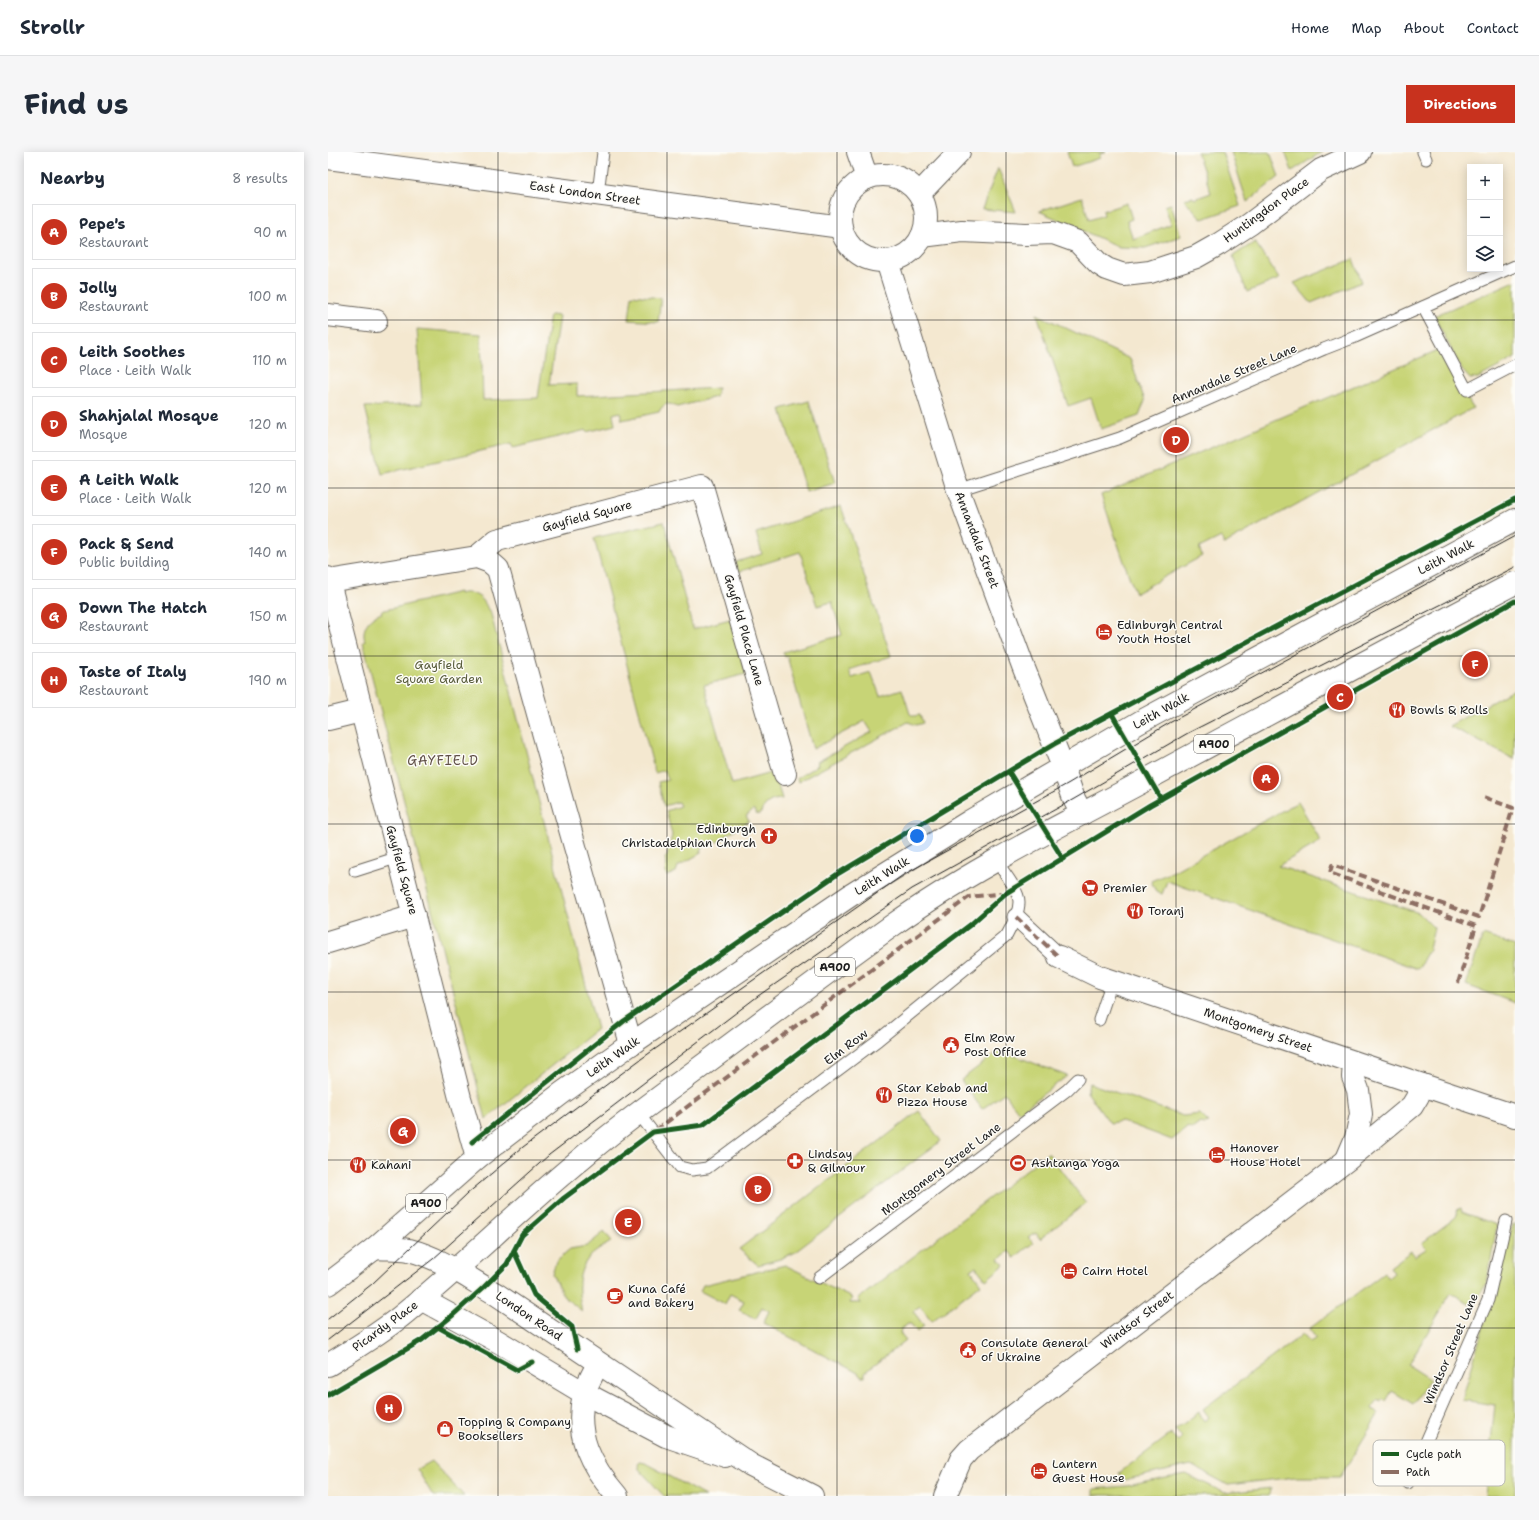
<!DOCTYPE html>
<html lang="en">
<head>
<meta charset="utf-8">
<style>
  :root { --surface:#fff; --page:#f6f6f7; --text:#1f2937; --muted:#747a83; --line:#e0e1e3; --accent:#c8321e }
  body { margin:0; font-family:"Shantell Sans",sans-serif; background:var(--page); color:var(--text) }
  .controls { position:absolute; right:12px; top:12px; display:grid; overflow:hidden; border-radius:0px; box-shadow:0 2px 10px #0003 }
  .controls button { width:36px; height:36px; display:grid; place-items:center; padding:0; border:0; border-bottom:1px solid var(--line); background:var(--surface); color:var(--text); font:20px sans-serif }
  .you { position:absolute; left:589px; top:684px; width:14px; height:14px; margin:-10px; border:3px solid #fff; border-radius:50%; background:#1a73e8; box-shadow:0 0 0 6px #1a73e833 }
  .badge { display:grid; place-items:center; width:26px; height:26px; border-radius:50%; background:var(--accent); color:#fff; font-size:13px; font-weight:700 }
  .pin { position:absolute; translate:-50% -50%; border:2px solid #fff; box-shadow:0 1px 4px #0006 }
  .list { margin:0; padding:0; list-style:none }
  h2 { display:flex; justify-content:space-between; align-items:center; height:52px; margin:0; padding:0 16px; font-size:17px }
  h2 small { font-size:13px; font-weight:400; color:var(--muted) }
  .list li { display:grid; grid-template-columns:26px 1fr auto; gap:12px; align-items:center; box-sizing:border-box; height:56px; margin:0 8px 8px; padding:0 8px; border:1px solid var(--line); border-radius:0px }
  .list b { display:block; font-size:15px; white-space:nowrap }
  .list p { margin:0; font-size:13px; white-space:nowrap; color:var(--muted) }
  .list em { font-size:13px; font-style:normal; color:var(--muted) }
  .icon { flex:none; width:22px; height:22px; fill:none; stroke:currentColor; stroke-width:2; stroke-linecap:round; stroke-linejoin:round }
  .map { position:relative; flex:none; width:1187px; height:1344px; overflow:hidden; border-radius:0px }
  header { display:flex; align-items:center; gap:24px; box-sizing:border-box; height:56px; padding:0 20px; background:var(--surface); border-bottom:1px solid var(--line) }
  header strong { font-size:19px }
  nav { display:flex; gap:22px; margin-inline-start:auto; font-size:14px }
  .intro { display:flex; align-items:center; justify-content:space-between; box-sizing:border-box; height:96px; padding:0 24px }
  h1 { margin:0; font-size:28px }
  .button { padding:10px 18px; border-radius:0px; background:var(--accent); color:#fff; font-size:14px; font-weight:700 }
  main { display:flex; gap:24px; padding:0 24px }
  aside { flex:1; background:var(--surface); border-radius:0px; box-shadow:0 2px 10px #0003 }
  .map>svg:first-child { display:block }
  .green { fill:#c7d476; stroke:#727849 }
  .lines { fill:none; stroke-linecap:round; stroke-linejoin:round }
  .service-casing { stroke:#68635b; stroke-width:13 }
  .pedestrian-casing { stroke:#68635b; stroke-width:19 }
  .minor-casing { stroke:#68635b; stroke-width:24 }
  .secondary-casing { stroke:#68635b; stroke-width:24 }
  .primary-casing { stroke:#68635b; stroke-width:24 }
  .service { stroke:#fff; stroke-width:11 }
  .pedestrian { stroke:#fff; stroke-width:17 }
  .minor { stroke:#fff; stroke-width:22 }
  .secondary { stroke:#fff; stroke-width:22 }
  .primary { stroke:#fff; stroke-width:22 }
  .tram { stroke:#1c1c1c; stroke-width:1 }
  .quiet { stroke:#8d6e63; stroke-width:4; stroke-dasharray:8 4; stroke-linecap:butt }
  .cycleway-casing { stroke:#fdfcf7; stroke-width:8 }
  .cycleway { stroke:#1b5e20; stroke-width:5 }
  .grid { fill:none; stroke:#1c1c1c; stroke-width:1; stroke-opacity:0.55 }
  .labels { text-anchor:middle; stroke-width:3; stroke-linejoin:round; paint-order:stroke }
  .shield { fill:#fdfcf7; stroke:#605f5e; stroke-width:1 }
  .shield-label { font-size:11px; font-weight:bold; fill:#1c1c1c }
  .street-label { font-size:12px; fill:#1c1c1c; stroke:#fdfcf7 }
  .poi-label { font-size:12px; fill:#1c1c1c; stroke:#fdfcf7; text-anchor:start }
  .park-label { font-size:12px; fill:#585c3c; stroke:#fdfcf7 }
  .neighbourhood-label { font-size:13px; letter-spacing:1px; fill:#615148; stroke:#fdfcf7 }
  .key { fill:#fdfcf7; stroke:#bab9b5; stroke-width:1 }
  .key-label { font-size:11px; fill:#1c1c1c }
</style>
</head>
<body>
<header>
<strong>Strollr</strong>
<nav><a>Home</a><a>Map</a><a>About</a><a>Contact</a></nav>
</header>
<div class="intro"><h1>Find us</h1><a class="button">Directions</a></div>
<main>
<aside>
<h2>Nearby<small>8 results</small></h2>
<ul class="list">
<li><span class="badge">A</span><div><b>Pepe's</b><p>Restaurant</p></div><em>90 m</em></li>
<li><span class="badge">B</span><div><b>Jolly</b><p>Restaurant</p></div><em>100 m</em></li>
<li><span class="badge">C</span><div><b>Leith Soothes</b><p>Place · Leith Walk</p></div><em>110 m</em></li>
<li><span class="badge">D</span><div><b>Shahjalal Mosque</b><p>Mosque</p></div><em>120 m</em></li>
<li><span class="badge">E</span><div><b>A Leith Walk</b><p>Place · Leith Walk</p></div><em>120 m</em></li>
<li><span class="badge">F</span><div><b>Pack &amp; Send</b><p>Public building</p></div><em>140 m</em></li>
<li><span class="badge">G</span><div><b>Down The Hatch</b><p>Restaurant</p></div><em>150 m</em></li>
<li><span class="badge">H</span><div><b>Taste of Italy</b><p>Restaurant</p></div><em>190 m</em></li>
</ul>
</aside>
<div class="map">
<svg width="1187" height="1344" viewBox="0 0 1187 1344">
  <rect width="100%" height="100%" fill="#fdfcf7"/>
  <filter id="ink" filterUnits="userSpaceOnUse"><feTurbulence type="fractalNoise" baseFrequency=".025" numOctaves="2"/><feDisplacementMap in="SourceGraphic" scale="8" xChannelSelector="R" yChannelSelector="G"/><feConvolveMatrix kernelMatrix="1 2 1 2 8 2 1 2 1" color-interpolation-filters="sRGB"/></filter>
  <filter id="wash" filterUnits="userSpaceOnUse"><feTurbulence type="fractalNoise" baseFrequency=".012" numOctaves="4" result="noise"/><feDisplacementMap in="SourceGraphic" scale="16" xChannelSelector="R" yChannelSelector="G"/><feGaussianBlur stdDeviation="0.9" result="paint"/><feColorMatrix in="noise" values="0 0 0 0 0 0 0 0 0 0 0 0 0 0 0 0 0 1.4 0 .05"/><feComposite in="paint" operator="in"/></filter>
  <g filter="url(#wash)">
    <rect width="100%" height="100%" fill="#f4e8d0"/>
    <g class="green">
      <polygon points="739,0 778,0 772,2 772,6 744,15"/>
      <polygon points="869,0 894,0 912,54 874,67 856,47 865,45 866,47 883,41"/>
      <polygon points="903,0 942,0 951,25 919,50"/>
      <polygon points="957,0 994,0 964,19"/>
      <polygon points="670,16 688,60 654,57"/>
      <polygon points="754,45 761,68 776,63 775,59 799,51 804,67 799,69 805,87 843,72 837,54 843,52 853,84 817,96 791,95 711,59"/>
      <polygon points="927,90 951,127 919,140 905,104"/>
      <polygon points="1025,107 1034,130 983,151 966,131"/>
      <polygon points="1187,129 1187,206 1150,226 1142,227 1134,218 1106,164"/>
      <polygon points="304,143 333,146 330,170 301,168"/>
      <polygon points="709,162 802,207 817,249 811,264 773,277 763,246 740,254"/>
      <path d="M222,163L231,164L221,233L249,232V244L390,236L388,245L349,255C341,250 335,251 331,260L294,268L292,260L285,262L287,273L258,280V278L185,296L183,292L54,322L37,255L94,252L89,177L153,182L155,248L210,246Z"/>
      <polygon points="1110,198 1145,256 896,392 893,385 871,396 874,404 808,441 802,427 773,343"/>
      <polygon points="481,249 507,331 478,340 453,257"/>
      <polygon points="513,354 563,504 521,518 524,526 543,520 552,544 574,537 582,562 586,564 592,563 595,571 588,573 580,570 470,630 469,626 490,613 489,610 544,580 537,569 485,597 459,504 457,505 455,500 514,483 504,450 489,454 472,400 410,420 408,410 434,402 428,381"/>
      <path d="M336,370L365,477L402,467L418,522L376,533L404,632L446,620L454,647C444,647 436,651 433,661L429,663L426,658L418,664L421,669L394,686L395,688L391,690C382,687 375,691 373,701L350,714L348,720L339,724C336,717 339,713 337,706L339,704L344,683L338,659L352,654L350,650L336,654L330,630L340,628L337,618L327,621L266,386Z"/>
      <path d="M131,440V442C145,438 156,445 160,458H162L269,877L158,967L35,490L37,489C33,476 41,465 54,461L53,459Z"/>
      <polygon points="1187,537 1186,607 1121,574 1178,542"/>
      <polygon points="970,650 993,689 950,714 1091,761 1106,776 1101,797 1090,817 839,729 834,742 828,740 823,729 846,719"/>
      <polygon points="1155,783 1187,794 1187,851 1138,833"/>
      <polygon points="672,898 739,924 693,959 691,960 676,941 654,957 633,928"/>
      <polygon points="761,931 855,964 872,962 881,971 877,972 872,971 864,977 860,975 844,988 794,969 782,971 759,940"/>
      <polygon points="591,959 613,989 597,1001 467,1100 452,1107 430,1113 411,1097"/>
      <polygon points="720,1001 758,1051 712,1087 708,1081 701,1086 705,1091 686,1106 681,1099 671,1107 676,1113 658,1128 648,1115 643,1118 653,1132 604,1169 592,1154 585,1159 596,1174 589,1180 583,1172 580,1172 573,1177 572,1181 578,1188 537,1220 537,1225 533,1225 530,1221 435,1171 441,1159 434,1155 428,1167 411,1158 416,1149 402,1142 397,1152 372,1139 375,1133 457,1113 524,1146 522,1151 533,1151 530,1147"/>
      <polygon points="1133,1056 1134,1060 1169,1073 1159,1131 1145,1153 1123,1141 1080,1213 1102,1227 1085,1252 1064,1239 1058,1249 1054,1247 1053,1250 1050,1248 1044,1256 1050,1263 1012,1325 967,1325 900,1333 863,1313 796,1328 791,1321 843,1282 850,1289 854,1285 847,1278 871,1260 876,1269 881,1265 875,1257 975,1182 982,1190 988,1186 981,1177 1056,1121 1060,1126 1066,1121 1062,1115 1083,1099 1087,1104 1098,1097 1094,1091 1128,1065 1129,1062 1128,1058"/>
      <polygon points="1185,1072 1187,1072 1187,1344 1157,1344 1167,1253 1134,1248"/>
      <path d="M276,1080L284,1089C277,1094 265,1100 259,1108C248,1124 250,1141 254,1159L236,1145L224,1122L228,1109L242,1097L259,1094Z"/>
      <polygon points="103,1309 136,1344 105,1344 89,1317"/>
      <polygon points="312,1310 317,1311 377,1344 336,1344 311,1317 310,1312"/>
      <polygon points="858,1322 897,1341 944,1336 940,1344 765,1343 765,1337 799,1334"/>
    </g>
  </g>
  <g filter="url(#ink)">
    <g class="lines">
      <g class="service-casing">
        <g id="service">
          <polyline points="1095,0 1098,7"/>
          <polyline points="270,42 275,0"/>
          <polyline points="1095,155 1139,238 1187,213"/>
          <polyline points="630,338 792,286 996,197 1027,185 1187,114"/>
          <polyline points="27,719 71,705"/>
          <polyline points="771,868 784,829"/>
          <path d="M310,961L352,1015L364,1018L379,1016L550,888L679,783C684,773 691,762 691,750C691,738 675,719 668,709"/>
          <polyline points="491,1126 739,938 750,927"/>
          <polyline points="1080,1331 1160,1148 1178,1069"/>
        </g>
      </g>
      <g class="pedestrian-casing">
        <polyline id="pedestrian" points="688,765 731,805"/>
      </g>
      <g class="minor-casing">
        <g id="minor">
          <polyline points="530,0 539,26"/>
          <polyline points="0,6 513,75"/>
          <circle cx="555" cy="66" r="43"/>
          <polyline points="591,42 631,0"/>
          <polyline points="594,84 634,79 698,82 725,81 750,90 771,112 779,117 796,123 822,120 868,105 891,92 922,72 993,18 1032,0"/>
          <polyline points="559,109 630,338 695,514 735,615 746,647 754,662"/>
          <polyline points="0,163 48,169"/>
          <polyline points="149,405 169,388 374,334 457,622"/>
          <polyline points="0,426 132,946 149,1006"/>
          <polyline points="0,429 149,405 162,410 170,417 236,656 303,892"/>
          <polyline points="0,567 33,559"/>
          <polyline points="0,790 86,764"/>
          <polyline points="731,805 772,825 1187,964"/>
          <polyline points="1019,1007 1028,986 1033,962 1030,938 1025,925 1026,911"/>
          <path d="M270,1211C266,1221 259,1231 256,1242C246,1283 263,1314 289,1344"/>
          <polyline points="617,1344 633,1307 641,1298 1019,1008 1084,954 1090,944 1094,933"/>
        </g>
      </g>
      <g class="secondary-casing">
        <g id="secondary">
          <path d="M47,1096C58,1097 70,1096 81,1098C113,1106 140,1126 168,1142L423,1313L484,1344"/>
          <polyline points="93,1147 171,1190 256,1241 338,1284 397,1304"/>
        </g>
      </g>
      <g class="primary-casing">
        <g id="primary">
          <polyline points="0,1132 47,1096 149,1006 234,941 303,892 523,743 642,669 812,570 1187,368"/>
          <path d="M0,1213C26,1197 53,1181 77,1161C138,1111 194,1055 255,1005C297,969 342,938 386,905C445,861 505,816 565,773C642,718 730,675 814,630C938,563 1062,496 1187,431"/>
        </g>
      </g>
      <use href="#service" class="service"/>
      <use href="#pedestrian" class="pedestrian"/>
      <use href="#minor" class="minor"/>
      <use href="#secondary" class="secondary"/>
      <use href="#primary" class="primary"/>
      <g class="tram">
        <polyline points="0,1167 44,1132 139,1042 195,995 313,907 575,723 741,631 843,570 1187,384"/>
        <polyline points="0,1188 105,1107 221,1003 430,844 584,737 746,647 860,581 1187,415"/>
      </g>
      <g class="quiet">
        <polyline points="688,765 731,805"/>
        <polyline points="1130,831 1148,774 1002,721 1004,713 1151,765 1185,656 1155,645"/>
        <polyline points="328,978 641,745 677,741"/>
      </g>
      <g class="cycleway-casing">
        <g id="cycleway">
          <polyline points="784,562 833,647"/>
          <polyline points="681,620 735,707"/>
          <polyline points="144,990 296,869 511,721 726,592 1187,348"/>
          <polyline points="186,1099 206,1143 244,1175 249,1197"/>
          <polyline points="110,1175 189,1218 204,1210"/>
          <polyline points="0,1243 94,1188 125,1163 156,1135 179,1112 194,1083 236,1046 325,980 375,973 642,773 678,741 822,653 1187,449"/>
        </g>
      </g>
      <use href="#cycleway" class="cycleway"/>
    </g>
  </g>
  <path class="grid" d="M170,0V1344M339,0V1344M509,0V1344M678,0V1344M848,0V1344M1017,0V1344M0,168H1187M0,336H1187M0,504H1187M0,672H1187M0,840H1187M0,1008H1187M0,1176H1187"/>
  <defs>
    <g id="hotel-disc" transform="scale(0.9)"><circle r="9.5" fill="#c8321e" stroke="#fdfcf7"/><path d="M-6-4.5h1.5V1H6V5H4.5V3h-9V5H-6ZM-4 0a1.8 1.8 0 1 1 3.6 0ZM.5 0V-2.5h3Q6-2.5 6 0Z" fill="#fff"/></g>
    <g id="restaurant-disc" transform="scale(0.9)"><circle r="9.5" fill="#c8321e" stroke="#fdfcf7"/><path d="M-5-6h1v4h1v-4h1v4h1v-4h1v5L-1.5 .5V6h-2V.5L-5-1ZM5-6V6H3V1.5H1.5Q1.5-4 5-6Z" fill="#fff"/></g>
    <g id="church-disc" transform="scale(0.9)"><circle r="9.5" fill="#c8321e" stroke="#fdfcf7"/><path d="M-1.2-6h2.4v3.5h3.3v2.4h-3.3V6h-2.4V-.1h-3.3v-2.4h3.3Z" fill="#fff"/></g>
    <g id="supermarket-disc" transform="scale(0.9)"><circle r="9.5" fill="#c8321e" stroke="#fdfcf7"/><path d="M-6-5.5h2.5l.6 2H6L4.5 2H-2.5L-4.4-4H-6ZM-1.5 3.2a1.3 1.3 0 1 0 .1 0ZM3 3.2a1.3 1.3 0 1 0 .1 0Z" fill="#fff"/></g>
    <g id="civic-disc" transform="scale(0.9)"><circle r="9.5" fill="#c8321e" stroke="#fdfcf7"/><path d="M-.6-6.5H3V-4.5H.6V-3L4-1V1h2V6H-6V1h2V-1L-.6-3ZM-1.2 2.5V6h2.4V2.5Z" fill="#fff"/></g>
    <g id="pharmacy-disc" transform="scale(0.9)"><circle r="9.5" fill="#c8321e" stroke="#fdfcf7"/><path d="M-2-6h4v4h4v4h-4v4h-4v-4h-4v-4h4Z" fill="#fff"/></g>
    <g id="stadium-disc" transform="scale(0.9)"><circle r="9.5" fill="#c8321e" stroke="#fdfcf7"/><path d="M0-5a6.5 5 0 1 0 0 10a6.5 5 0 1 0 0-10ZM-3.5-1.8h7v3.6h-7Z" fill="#fff"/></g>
    <g id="cafe-disc" transform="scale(0.9)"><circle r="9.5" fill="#c8321e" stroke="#fdfcf7"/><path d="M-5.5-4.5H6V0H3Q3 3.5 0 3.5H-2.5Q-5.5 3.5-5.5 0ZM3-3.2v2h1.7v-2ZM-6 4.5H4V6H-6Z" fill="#fff"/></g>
    <g id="shop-disc" transform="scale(0.9)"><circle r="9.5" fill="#c8321e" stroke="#fdfcf7"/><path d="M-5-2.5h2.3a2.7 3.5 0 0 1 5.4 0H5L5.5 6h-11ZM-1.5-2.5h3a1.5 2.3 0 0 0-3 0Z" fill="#fff"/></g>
  </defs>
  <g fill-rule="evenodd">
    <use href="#hotel-disc" x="776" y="480"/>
    <use href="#restaurant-disc" x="1069" y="558"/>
    <use href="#church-disc" x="441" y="684"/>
    <use href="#supermarket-disc" x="762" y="736"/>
    <use href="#restaurant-disc" x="807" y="759"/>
    <use href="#civic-disc" x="623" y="893"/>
    <use href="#restaurant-disc" x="556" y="943"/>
    <use href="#hotel-disc" x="889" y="1003"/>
    <use href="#pharmacy-disc" x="467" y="1009"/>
    <use href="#stadium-disc" x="690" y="1011"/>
    <use href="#restaurant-disc" x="30" y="1013"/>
    <use href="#hotel-disc" x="741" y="1119"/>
    <use href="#cafe-disc" x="287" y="1144"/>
    <use href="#civic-disc" x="640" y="1198"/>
    <use href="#shop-disc" x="117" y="1277"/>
    <use href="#hotel-disc" x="711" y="1319"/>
  </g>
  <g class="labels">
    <g class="shield">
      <rect x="866" y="583" width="40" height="18" rx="3"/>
      <rect x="487" y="806" width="40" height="18" rx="3"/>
      <rect x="78" y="1042" width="40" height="18" rx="3"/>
    </g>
    <g class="shield-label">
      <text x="886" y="596">A900</text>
      <text x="507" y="819">A900</text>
      <text x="98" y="1055">A900</text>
    </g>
    <g class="street-label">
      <text transform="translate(257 41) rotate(8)" y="4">East London Street</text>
      <text transform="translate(938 58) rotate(-36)" y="4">Huntingdon Place</text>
      <text transform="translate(906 222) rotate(-23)" y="4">Annandale Street Lane</text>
      <text transform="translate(259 364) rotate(-15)" y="4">Gayfield Square</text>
      <text transform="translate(649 388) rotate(69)" y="4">Annandale Street</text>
      <text transform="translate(1118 405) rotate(-28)" y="4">Leith Walk</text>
      <text transform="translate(416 478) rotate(74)" y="4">Gayfield Place Lane</text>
      <text transform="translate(833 559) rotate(-29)" y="4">Leith Walk</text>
      <text transform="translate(74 718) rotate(75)" y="4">Gayfield Square</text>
      <text transform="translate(554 724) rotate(-32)" y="4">Leith Walk</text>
      <text transform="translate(930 878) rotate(19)" y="4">Montgomery Street</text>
      <text transform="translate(518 895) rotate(-37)" y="4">Elm Row</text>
      <text transform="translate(285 905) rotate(-35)" y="4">Leith Walk</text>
      <text transform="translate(613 1017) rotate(-37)" y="4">Montgomery Street Lane</text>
      <text transform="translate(201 1164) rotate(34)" y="4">London Road</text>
      <text transform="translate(809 1168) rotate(-37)" y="4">Windsor Street</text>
      <text transform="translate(57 1174) rotate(-36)" y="4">Picardy Place</text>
      <text transform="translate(1123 1197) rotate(-67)" y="4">Windsor Street Lane</text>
    </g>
    <g class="poi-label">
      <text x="789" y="477">Edinburgh Central<tspan x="789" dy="14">Youth Hostel</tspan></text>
      <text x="1082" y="562">Bowls &amp; Rolls</text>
      <text x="428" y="681" text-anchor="end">Edinburgh<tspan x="428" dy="14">Christadelphian Church</tspan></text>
      <text x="775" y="740">Premier</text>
      <text x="820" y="763">Toranj</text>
      <text x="636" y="890">Elm Row<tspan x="636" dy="14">Post Office</tspan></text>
      <text x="569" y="940">Star Kebab and<tspan x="569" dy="14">Pizza House</tspan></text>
      <text x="902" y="1000">Hanover<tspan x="902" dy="14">House Hotel</tspan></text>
      <text x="480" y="1006">Lindsay<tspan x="480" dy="14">&amp; Gilmour</tspan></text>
      <text x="703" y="1015">Ashtanga Yoga</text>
      <text x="43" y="1017">Kahani</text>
      <text x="754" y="1123">Cairn Hotel</text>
      <text x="300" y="1141">Kuna Café<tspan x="300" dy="14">and Bakery</tspan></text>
      <text x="653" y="1195">Consulate General<tspan x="653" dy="14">of Ukraine</tspan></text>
      <text x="130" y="1274">Topping &amp; Company<tspan x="130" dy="14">Booksellers</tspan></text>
      <text x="724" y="1316">Lantern<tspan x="724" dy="14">Guest House</tspan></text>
    </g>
    <g class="park-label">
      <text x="111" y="517">Gayfield<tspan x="111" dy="14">Square Garden</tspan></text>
    </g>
    <g class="neighbourhood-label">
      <text x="115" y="613">GAYFIELD</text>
    </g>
  </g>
  <rect x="1045" y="1288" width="132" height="46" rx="6" class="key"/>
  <rect x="1053" y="1300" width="18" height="4" fill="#1b5e20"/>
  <rect x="1053" y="1318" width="18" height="4" fill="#8d6e63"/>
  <g class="key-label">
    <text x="1078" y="1306">Cycle path</text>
    <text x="1078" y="1324">Path</text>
  </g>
</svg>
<div class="controls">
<button>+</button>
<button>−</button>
<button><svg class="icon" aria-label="layers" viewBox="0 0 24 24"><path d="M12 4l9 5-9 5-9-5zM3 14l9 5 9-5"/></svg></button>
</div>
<div class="you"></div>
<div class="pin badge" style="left:938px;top:626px">A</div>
<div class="pin badge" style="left:430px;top:1037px">B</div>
<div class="pin badge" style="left:1012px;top:545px">C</div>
<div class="pin badge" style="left:848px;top:288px">D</div>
<div class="pin badge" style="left:300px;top:1070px">E</div>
<div class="pin badge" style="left:1147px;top:512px">F</div>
<div class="pin badge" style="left:75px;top:979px">G</div>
<div class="pin badge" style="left:61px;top:1256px">H</div>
</div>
</main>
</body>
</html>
